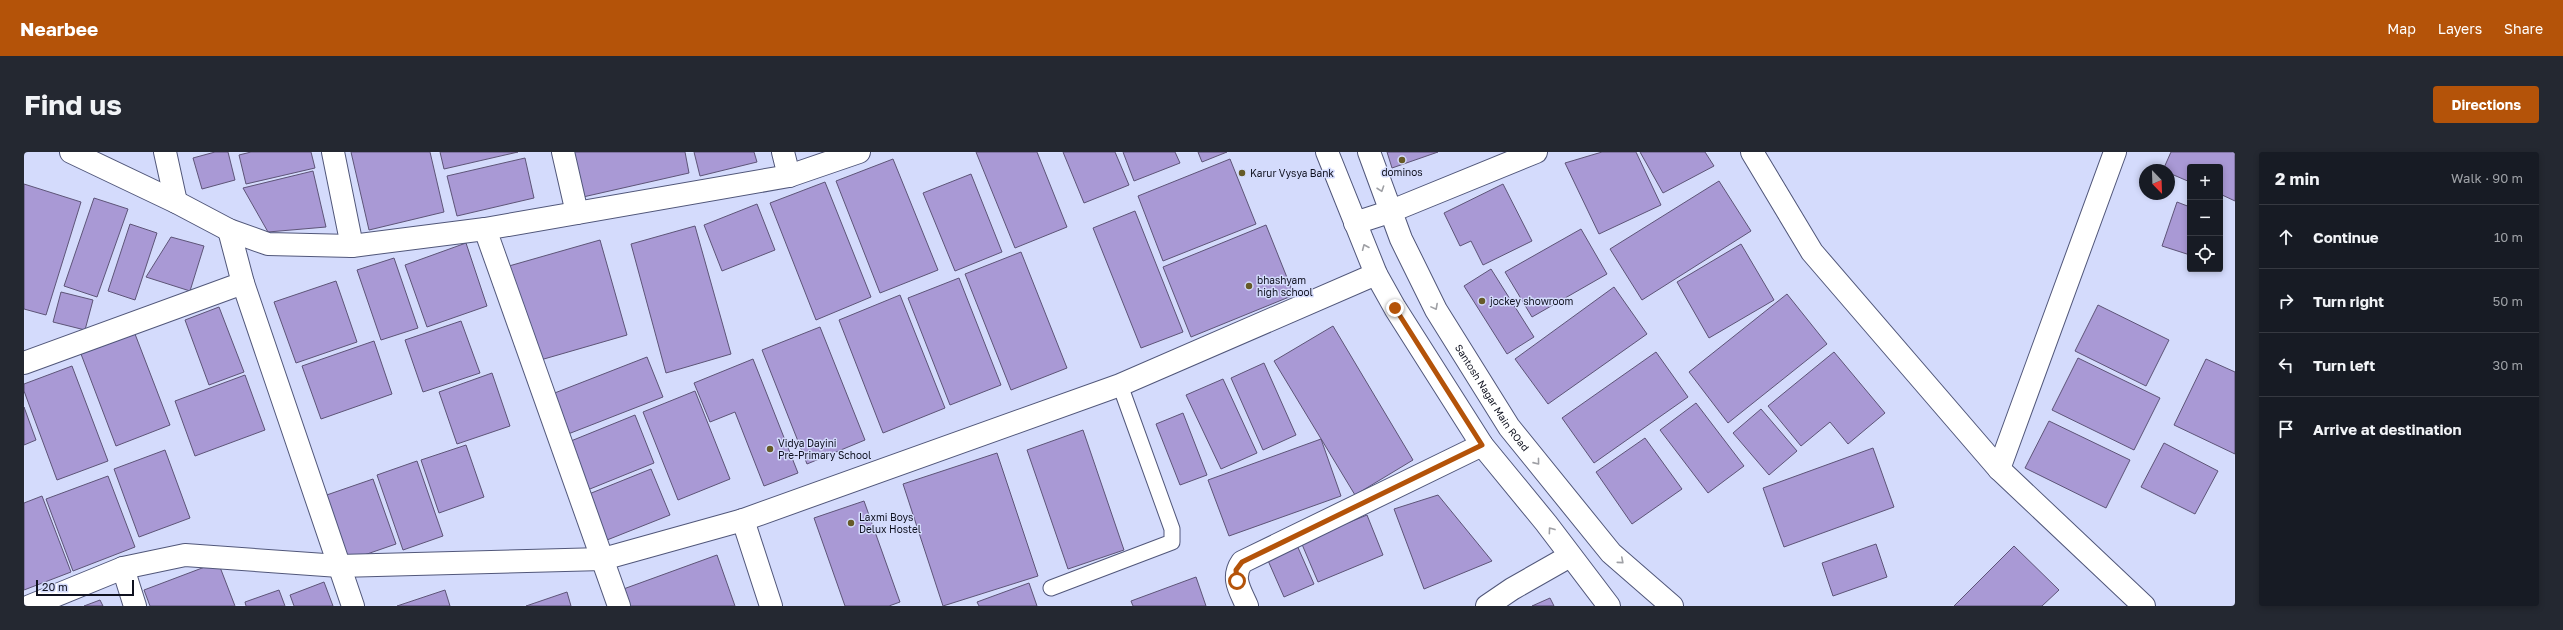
<!DOCTYPE html>
<html lang="en">
<head>
<meta charset="utf-8">
<style>
  :root { --surface:#171b24; --page:#242831; --text:#f1f3f6; --muted:#9ea1a6; --line:#363941; --accent:#b45309 }
  body { margin:0; font-family:"Golos Text",sans-serif; background:var(--page); color:var(--text) }
  .controls { position:absolute; right:12px; top:12px; display:grid; overflow:hidden; border-radius:4px; box-shadow:0 2px 6px #0003 }
  .controls button { width:36px; height:36px; display:grid; place-items:center; padding:0; border:0; border-bottom:1px solid var(--line); background:var(--surface); color:var(--text); font:20px sans-serif }
  .compass { position:absolute; left:2115px; top:12px; width:36px; height:36px; border-radius:50%; background:var(--surface); box-shadow:0 2px 6px #0003; rotate:157deg }
  .scale { position:absolute; left:12px; bottom:10px; width:98px; box-sizing:border-box; padding-left:4px; border:2px solid #0f111f; border-top:0; font-size:11px; line-height:14px; white-space:nowrap; color:#0f111f; -webkit-text-stroke:3px #d4dbfc; paint-order:stroke }
  .stop { position:absolute; width:12px; height:12px; margin:-9px; border:3px solid #b45309; border-radius:50%; background:#fff }
  .stop.end { background:#b45309; border-color:#fff; box-shadow:0 1px 4px #0008 }
  .list { margin:0; padding:0; list-style:none }
  h2 { display:flex; justify-content:space-between; align-items:center; height:52px; margin:0; padding:0 16px; font-size:17px }
  h2 small { font-size:13px; font-weight:400; color:var(--muted) }
  .list li { display:grid; grid-template-columns:26px 1fr auto; gap:12px; align-items:center; box-sizing:border-box; height:64px; padding:0 16px; border-top:1px solid var(--line) }
  .list b { display:block; font-size:15px; white-space:nowrap }
  .list em { font-size:13px; font-style:normal; color:var(--muted) }
  .icon { flex:none; width:22px; height:22px; fill:none; stroke:currentColor; stroke-width:2; stroke-linecap:round; stroke-linejoin:round }
  .map { position:relative; flex:none; width:2211px; height:454px; overflow:hidden; border-radius:4px }
  header { display:flex; align-items:center; gap:24px; box-sizing:border-box; height:56px; padding:0 20px; background:var(--accent); color:#fff }
  header strong { font-size:19px }
  nav { display:flex; gap:22px; margin-inline-start:auto; font-size:14px }
  .intro { display:flex; align-items:center; justify-content:space-between; box-sizing:border-box; height:96px; padding:0 24px }
  h1 { margin:0; font-size:28px }
  .button { padding:10px 18px; border-radius:4px; background:var(--accent); color:#fff; font-size:14px; font-weight:700 }
  main { display:flex; gap:24px; padding:0 24px }
  aside { flex:1; background:var(--surface); border-radius:4px; box-shadow:0 2px 6px #0003 }
  .map>svg:first-child { display:block }
  .building { fill:#a999d5; stroke:#5d5477 }
  .lines { fill:none; stroke-linecap:round; stroke-linejoin:round }
  .service-casing { stroke:#51577a; stroke-width:17 }
  .minor-casing { stroke:#51577a; stroke-width:24 }
  .primary-casing { stroke:#51577a; stroke-width:24 }
  .service { stroke:#fff; stroke-width:15 }
  .minor { stroke:#fff; stroke-width:22 }
  .primary { stroke:#fff; stroke-width:22 }
  .oneway { stroke:#9fa0a5 }
  .route { stroke:#b45309; stroke-width:5 }
  .poi-dot { fill:#665a27; stroke:#d4dbfc; stroke-width:1.5 }
  .labels { text-anchor:middle; stroke-width:3; stroke-linejoin:round; paint-order:stroke }
  .poi-label { font-size:10px; fill:#0f111f; stroke:#d4dbfc; text-anchor:start }
  .street-label { font-size:10px; fill:#0f111f; stroke:#d4dbfc }
</style>
</head>
<body>
<header>
<strong>Nearbee</strong>
<nav><a>Map</a><a>Layers</a><a>Share</a></nav>
</header>
<div class="intro"><h1>Find us</h1><a class="button">Directions</a></div>
<main>
<div class="map">
<svg width="2211" height="454" viewBox="0 0 2211 454">
  <rect width="100%" height="100%" fill="#d4dbfc"/>
  <g class="building">
    <polygon points="191,0 204,0 211,28 178,37 169,6"/>
    <polygon points="227,0 287,0 291,16 222,32 215,3"/>
    <polygon points="327,0 406,0 420,60 345,78"/>
    <polygon points="416,0 494,0 420,17"/>
    <polygon points="549,0 661,0 665,21 559,45"/>
    <polygon points="670,0 730,0 733,10 676,24"/>
    <polygon points="952,0 1013,0 1043,75 991,96"/>
    <polygon points="1039,0 1091,0 1105,33 1060,51"/>
    <polygon points="1099,0 1151,0 1156,11 1110,29"/>
    <polygon points="1174,0 1203,0 1178,10"/>
    <polygon points="1363,0 1414,0 1368,16"/>
    <polygon points="1578,0 1612,0 1637,53 1575,82 1541,11"/>
    <polygon points="1616,0 1681,0 1690,14 1639,41"/>
    <polygon points="2147,0 2211,0 2211,49 2196,42 2196,15 2166,15 2166,30 2145,21 2145,18 2139,18"/>
    <polygon points="501,6 510,46 433,64 423,24"/>
    <polygon points="869,7 914,118 856,141 812,29"/>
    <polygon points="1206,7 1232,72 1139,109 1114,44"/>
    <polygon points="289,19 302,75 244,80 219,36"/>
    <polygon points="947,22 978,100 931,119 899,41"/>
    <polygon points="1695,29 1727,79 1618,148 1586,97"/>
    <polygon points="801,30 847,145 792,168 746,51"/>
    <polygon points="0,32 57,50 22,163 0,157"/>
    <polygon points="1479,32 1508,89 1459,113 1447,89 1436,94 1420,61"/>
    <polygon points="70,46 104,57 73,145 40,134"/>
    <polygon points="2153,50 2166,55 2166,103 2138,94"/>
    <polygon points="733,52 751,98 698,119 680,73"/>
    <polygon points="1111,59 1159,180 1117,196 1069,76"/>
    <polygon points="106,72 133,81 111,148 84,139"/>
    <polygon points="1242,73 1270,143 1167,185 1139,115"/>
    <polygon points="671,74 707,202 642,221 607,92"/>
    <polygon points="1557,77 1583,122 1508,165 1481,120"/>
    <polygon points="147,85 180,94 166,139 122,125"/>
    <polygon points="576,88 603,183 513,209 485,114"/>
    <polygon points="442,91 463,154 403,175 381,113"/>
    <polygon points="1717,92 1750,148 1685,186 1653,130"/>
    <polygon points="997,100 1043,216 987,238 941,122"/>
    <polygon points="370,106 394,176 357,188 333,118"/>
    <polygon points="1467,117 1510,185 1483,202 1440,134"/>
    <polygon points="935,126 977,233 926,253 884,146"/>
    <polygon points="312,129 333,190 272,211 250,150"/>
    <polygon points="1590,135 1623,182 1524,252 1491,207"/>
    <polygon points="37,140 69,148 61,178 29,170"/>
    <polygon points="1763,142 1803,192 1704,271 1665,220"/>
    <polygon points="876,143 921,256 859,281 815,168"/>
    <polygon points="2074,153 2145,188 2122,234 2051,199"/>
    <polygon points="195,155 220,220 185,233 161,168"/>
    <polygon points="437,169 456,221 399,240 381,188"/>
    <polygon points="1309,174 1389,308 1331,343 1250,209"/>
    <polygon points="796,175 841,288 783,312 738,198"/>
    <polygon points="111,182 146,273 92,294 57,202"/>
    <polygon points="350,189 368,242 297,267 278,214"/>
    <polygon points="1632,200 1664,245 1570,311 1538,266"/>
    <polygon points="1810,200 1861,261 1824,292 1806,270 1777,294 1744,254"/>
    <polygon points="623,205 639,245 539,284 523,244"/>
    <polygon points="2054,206 2136,246 2110,298 2028,258"/>
    <polygon points="729,207 774,321 740,334 711,260 686,270 670,231"/>
    <polygon points="2182,207 2211,220 2211,302 2150,273"/>
    <polygon points="1240,211 1272,283 1239,298 1207,226"/>
    <polygon points="48,214 84,309 33,328 0,239 0,232"/>
    <polygon points="468,221 486,274 433,292 415,240"/>
    <polygon points="221,223 241,278 171,304 151,249"/>
    <polygon points="1199,227 1233,301 1197,317 1162,243"/>
    <polygon points="671,239 706,327 654,348 619,260"/>
    <polygon points="1672,251 1720,314 1684,341 1636,278"/>
    <polygon points="0,255 12,288 0,293"/>
    <polygon points="1737,257 1773,299 1745,323 1709,281"/>
    <polygon points="1159,261 1183,323 1156,333 1132,272"/>
    <polygon points="611,263 630,311 561,339 542,291"/>
    <polygon points="2025,269 2106,308 2082,356 2001,316"/>
    <polygon points="1059,278 1100,398 1044,417 1003,298"/>
    <polygon points="1621,286 1658,337 1608,372 1572,320"/>
    <polygon points="1297,287 1317,344 1205,384 1184,328"/>
    <polygon points="2140,291 2194,319 2171,362 2117,335"/>
    <polygon points="442,293 460,345 415,361 397,308"/>
    <polygon points="1849,296 1870,355 1760,395 1739,336"/>
    <polygon points="141,298 166,366 115,385 90,317"/>
    <polygon points="973,301 1014,424 919,454 879,332"/>
    <polygon points="393,309 419,384 379,398 353,323"/>
    <polygon points="627,317 646,363 583,388 565,342"/>
    <polygon points="84,324 111,395 49,419 22,347"/>
    <polygon points="349,327 372,392 317,411 294,346"/>
    <polygon points="1414,343 1468,409 1400,437 1370,357"/>
    <polygon points="18,344 47,420 0,438 0,351"/>
    <polygon points="840,349 876,450 865,454 821,454 790,366"/>
    <polygon points="1343,363 1359,403 1294,430 1277,390"/>
    <polygon points="1272,391 1290,432 1260,445 1242,404"/>
    <polygon points="1852,392 1863,425 1809,444 1798,411"/>
    <polygon points="1990,394 2035,438 2018,454 1930,454"/>
    <polygon points="693,403 711,454 599,454 594,439"/>
    <polygon points="194,410 211,454 126,454 120,438"/>
    <polygon points="1172,425 1182,454 1109,454 1107,449"/>
    <polygon points="300,430 309,454 270,454 266,443"/>
    <polygon points="1005,431 1013,454 955,454 953,450"/>
    <polygon points="255,438 261,454 222,454 221,450"/>
    <polygon points="421,438 426,454 373,454"/>
    <polygon points="543,440 547,454 502,454"/>
    <polygon points="1526,446 1530,454 1508,454"/>
    <polygon points="76,448 79,454 60,454"/>
  </g>
  <g class="lines">
    <g class="service-casing">
      <polyline id="service" points="1027,436 1148,390 1148,377 1096,233"/>
    </g>
    <g class="minor-casing">
      <g id="minor">
        <polyline points="47,0 152,50 205,78 244,92 328,94 461,77 765,24 835,0"/>
        <polyline points="141,0 152,50"/>
        <polyline points="309,0 328,94"/>
        <polyline points="539,0 553,61"/>
        <polyline points="759,0 765,24"/>
        <polyline points="1728,0 1788,100 1975,317 2120,454"/>
        <polyline points="1331,71 1365,60 1512,0"/>
        <polyline points="461,77 595,454"/>
        <polyline points="205,78 219,131 329,454"/>
        <polyline points="0,211 219,131"/>
        <polyline points="1975,317 2091,0"/>
        <polyline points="719,368 747,454"/>
        <polyline points="99,416 111,454"/>
        <polyline points="6,454 99,416 161,403 315,414 579,407 719,368 1096,233 1352,122"/>
        <path d="M1223,454C1216,438 1207,426 1218,410L1458,293"/>
        <polyline points="1463,454 1488,437 1546,404"/>
      </g>
    </g>
    <g class="primary-casing">
      <g id="primary">
        <polyline points="1303,0 1352,122 1371,156 1458,293 1522,371 1585,454"/>
        <path id="s1" d="M1345,0L1377,87L1412,158L1485,275L1587,401L1648,454"/>
      </g>
    </g>
    <use href="#service" class="service"/>
    <use href="#minor" class="minor"/>
    <use href="#primary" class="primary"/>
  </g>
  <defs><path id="oneway-chevron" d="M-2-3.5L2.5 0L-2 3.5" fill="none" stroke-width="1.6" stroke-linecap="round" stroke-linejoin="round"/></defs>
  <g class="oneway">
    <use href="#oneway-chevron" transform="translate(1357 37) rotate(71)"/>
    <use href="#oneway-chevron" transform="translate(1341 95) rotate(-113)"/>
    <use href="#oneway-chevron" transform="translate(1411 155) rotate(62)"/>
    <use href="#oneway-chevron" transform="translate(1513 310) rotate(51)"/>
    <use href="#oneway-chevron" transform="translate(1527 378) rotate(-126)"/>
    <use href="#oneway-chevron" transform="translate(1597 409) rotate(41)"/>
  </g>
  <g class="lines">
    <polyline class="route" points="1213,429 1212,418 1218,410 1458,293 1371,156"/>
  </g>
  <g class="poi-dot">
    <circle cx="1378" cy="8" r="4"/>
    <circle cx="1218" cy="21" r="4"/>
    <circle cx="1225" cy="134" r="4"/>
    <circle cx="1458" cy="149" r="4"/>
    <circle cx="746" cy="297" r="4"/>
    <circle cx="827" cy="371" r="4"/>
  </g>
  <g class="labels">
    <g class="poi-label">
      <text x="1378" y="24" text-anchor="middle">dominos</text>
      <text x="1226" y="25">Karur Vysya Bank</text>
      <text x="1233" y="132">bhashyam<tspan x="1233" dy="12">high school</tspan></text>
      <text x="1466" y="153">jockey showroom</text>
      <text x="754" y="295">Vidya Dayini<tspan x="754" dy="12">Pre-Primary School</tspan></text>
      <text x="835" y="369">Laxmi Boys<tspan x="835" dy="12">Delux Hostel</tspan></text>
    </g>
    <g class="street-label">
      <text dy="4" stroke="none"><textPath href="#s1" startOffset="276">Santosh Nagar Main ROad</textPath></text>
    </g>
  </g>
</svg>
<div class="controls">
<button>+</button>
<button>−</button>
<button><svg class="icon" aria-label="locate" viewBox="0 0 24 24"><circle cx="12" cy="12" r="6"/><path d="M12 2v4M12 18v4M2 12h4M18 12h4"/></svg></button>
</div>
<svg class="compass" viewBox="-18 -18 36 36"><path d="M0-13l5 13h-10z" fill="#e53935"/><path d="M0 13l5-13h-10z" fill="#9ea1a6"/></svg>
<div class="scale">20 m</div>
<div class="stop" style="left:1213px;top:429px"></div>
<div class="stop end" style="left:1371px;top:156px"></div>
</div>
<aside>
<h2>2 min<small>Walk · 90 m</small></h2>
<ul class="list">
<li><svg class="icon" aria-label="ahead" viewBox="0 0 24 24"><path d="M12 20V5M6 11l6-6 6 6"/></svg><div><b>Continue</b></div><em>10 m</em></li>
<li><svg class="icon" aria-label="right" viewBox="0 0 24 24"><path d="M7 20v-9h11M14 6l5 5-5 5"/></svg><div><b>Turn right</b></div><em>50 m</em></li>
<li><svg class="icon" aria-label="left" viewBox="0 0 24 24"><path d="M17 20v-9H6M10 6l-5 5 5 5"/></svg><div><b>Turn left</b></div><em>30 m</em></li>
<li><svg class="icon" aria-label="arrive" viewBox="0 0 24 24"><path d="M6 21V4h12l-3 4 3 4H6"/></svg><div><b>Arrive at destination</b></div></li>
</ul>
</aside>
</main>
</body>
</html>
